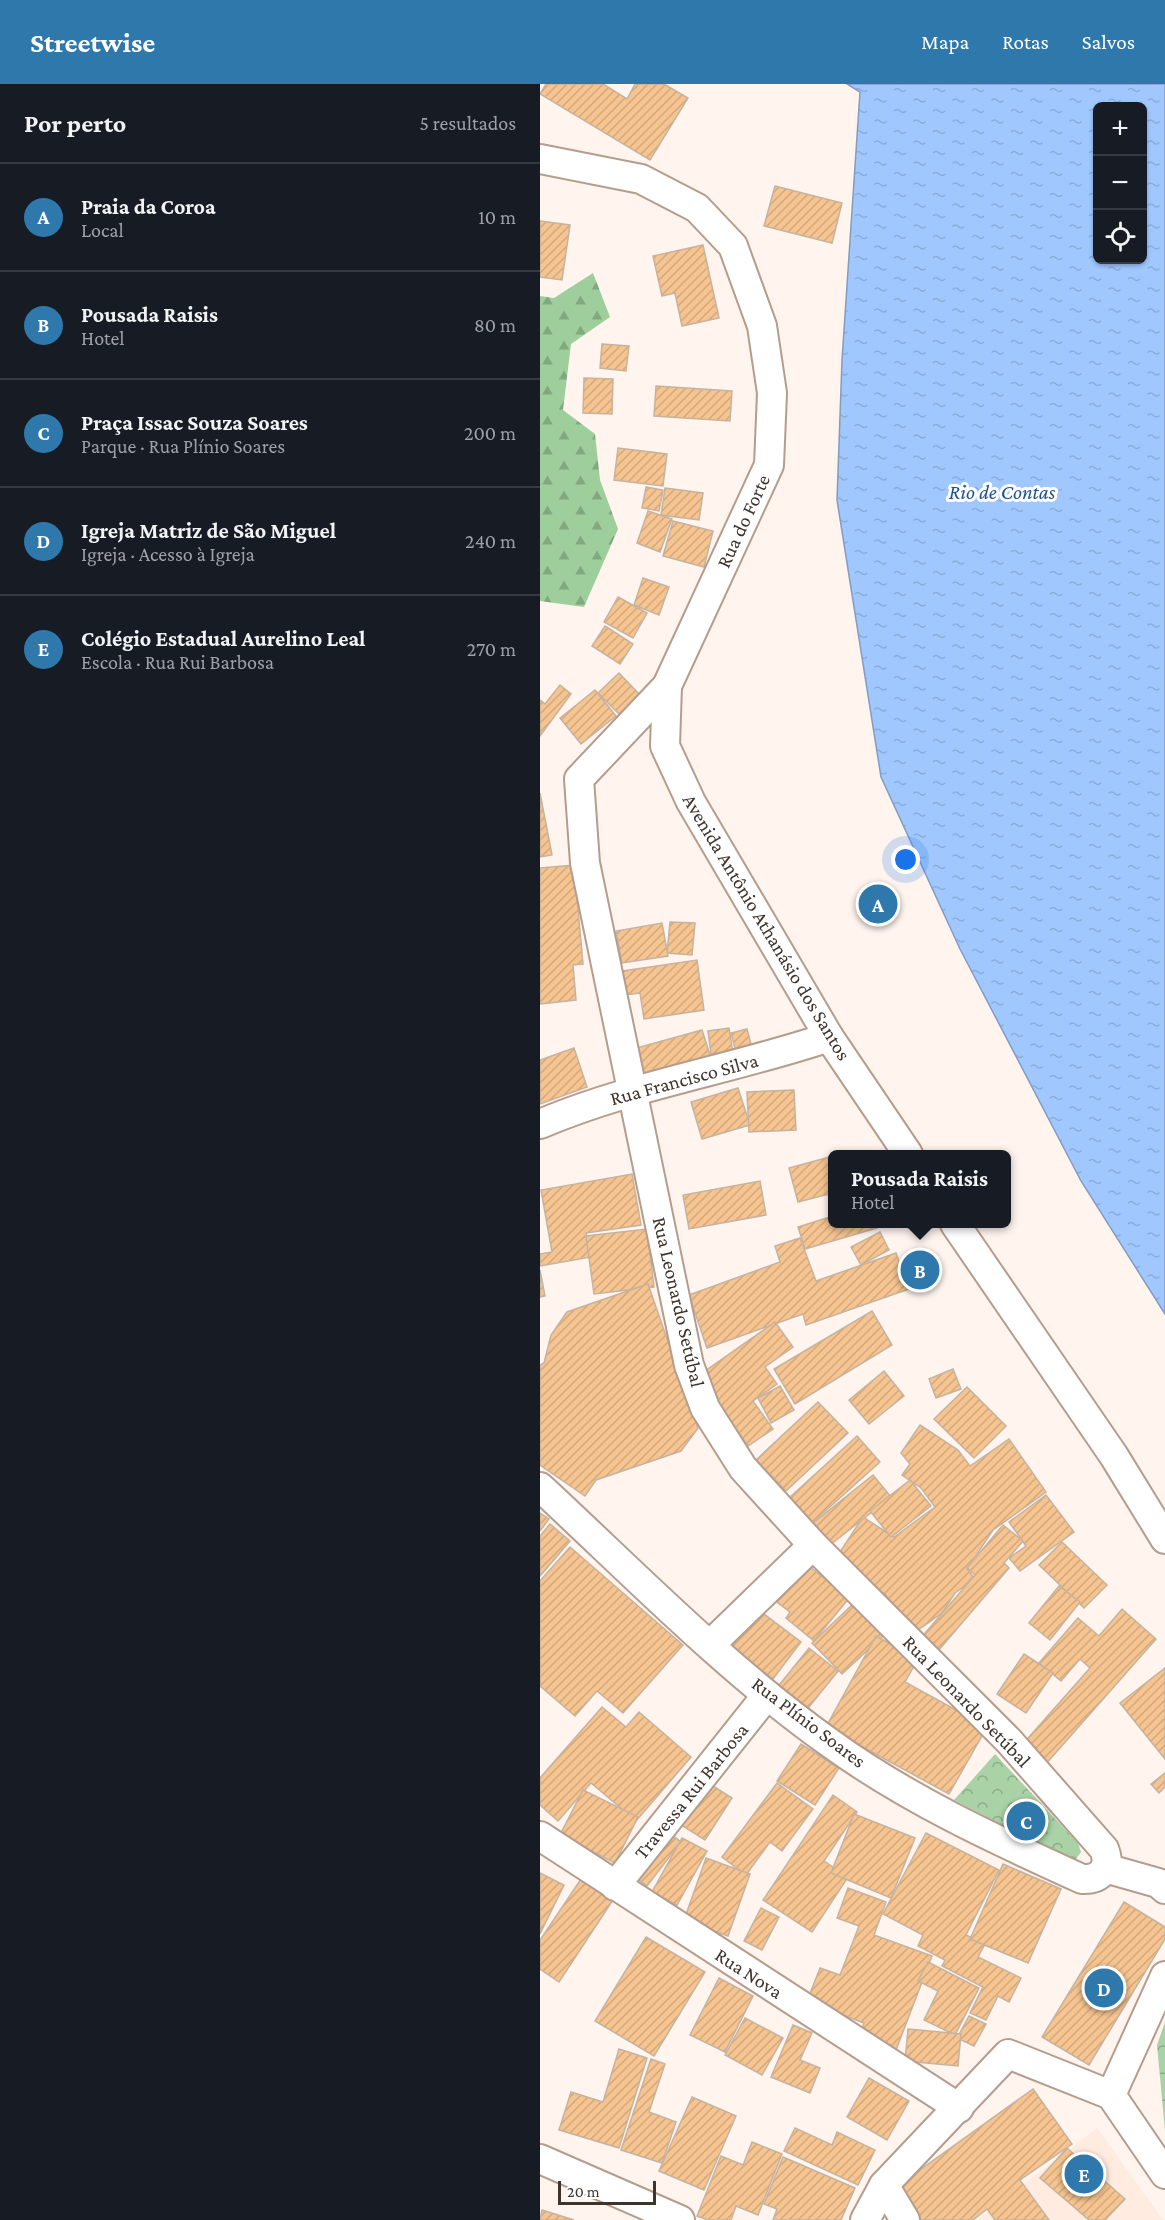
<!DOCTYPE html>
<html lang="pt">
<head>
<meta charset="utf-8">
<style>
  :root { --surface:#171b24; --page:#242831; --text:#f1f3f6; --muted:#9ea1a6; --line:#363941; --accent:#2f78ac }
  body { margin:0; font-family:"Crimson Pro",serif; background:var(--page); color:var(--text) }
  .controls { position:absolute; right:18px; top:18px; display:grid; overflow:hidden; border-radius:9px; box-shadow:0 2px 4px #0004 }
  .controls button { width:54px; height:54px; display:grid; place-items:center; padding:0; border:0; border-bottom:2px solid var(--line); background:var(--surface); color:var(--text); font:30px sans-serif }
  .scale { position:absolute; left:18px; bottom:15px; width:98px; box-sizing:border-box; padding-left:6px; border:3px solid #3e342d; border-top:0; font-size:16px; line-height:21px; white-space:nowrap; color:#3e342d; -webkit-text-stroke:4px #fff; paint-order:stroke }
  .you { position:absolute; left:366px; top:776px; width:21px; height:21px; margin:-15px; border:4px solid #fff; border-radius:50%; background:#1a73e8; box-shadow:0 0 0 9px #1a73e833 }
  .badge { display:grid; place-items:center; width:39px; height:39px; border-radius:50%; background:var(--accent); color:#fff; font-size:20px; font-weight:700 }
  .pin { position:absolute; translate:-50% -50%; border:3px solid #fff; box-shadow:0 2px 6px #0006 }
  .popup { position:absolute; left:288px; top:1066px; width:183px; height:78px; box-sizing:border-box; display:grid; place-content:center; border-radius:9px; background:var(--surface); filter:drop-shadow(0 2px 4px #0005); font-size:20px; white-space:nowrap; color:var(--muted) }
  .popup b { font-size:22px; color:var(--text) }
  .popup::after { content:''; position:absolute; left:50%; top:100%; margin-left:-12px; border:12px solid transparent; border-top-color:var(--surface) }
  .list { margin:0; padding:0; list-style:none }
  h2 { display:flex; justify-content:space-between; align-items:center; height:78px; margin:0; padding:0 24px; font-size:26px }
  h2 small { font-size:20px; font-weight:400; color:var(--muted) }
  .list li { display:grid; grid-template-columns:39px 1fr auto; gap:18px; align-items:center; box-sizing:border-box; height:108px; padding:0 24px; border-top:2px solid var(--line) }
  .list b { display:block; font-size:22px; white-space:nowrap }
  .list p { margin:0; font-size:20px; white-space:nowrap; color:var(--muted) }
  .list em { font-size:20px; font-style:normal; color:var(--muted) }
  .icon { flex:none; width:33px; height:33px; fill:none; stroke:currentColor; stroke-width:2; stroke-linecap:round; stroke-linejoin:round }
  .map { position:relative; flex:none; width:625px; height:2136px; overflow:hidden }
  header { display:flex; align-items:center; gap:36px; box-sizing:border-box; height:84px; padding:0 30px; background:var(--accent); color:#fff }
  header strong { font-size:28px }
  nav { display:flex; gap:33px; margin-inline-start:auto; font-size:21px }
  main { display:flex }
  aside { flex:1; background:var(--surface) }
  .map>svg:first-child { display:block }
  .built { fill:#ffebdf }
  .forest { fill:url(#forest-firs) }
  .park { fill:url(#park-crowns) }
  .water { fill:url(#water-ripples); stroke:#839cbf; stroke-width:1.5; fill-rule:evenodd }
  .building { fill:url(#building-hatch); stroke:#c6b39f; stroke-width:1.5 }
  .lines { fill:none; stroke-linecap:round; stroke-linejoin:round }
  .minor-casing { stroke:#b59d8e; stroke-width:32 }
  .minor { stroke:#fff; stroke-width:28 }
  .labels { text-anchor:middle; stroke-width:6; stroke-linejoin:round; paint-order:stroke }
  .street-label { font-size:20px; fill:#3e342d; stroke:#fff }
  .water-label { font-size:21px; font-style:italic; fill:#1e5190; stroke:#fff }
</style>
</head>
<body>
<header>
<strong>Streetwise</strong>
<nav><a>Mapa</a><a>Rotas</a><a>Salvos</a></nav>
</header>
<main>
<aside>
<h2>Por perto<small>5 resultados</small></h2>
<ul class="list">
<li><span class="badge">A</span><div><b>Praia da Coroa</b><p>Local</p></div><em>10 m</em></li>
<li><span class="badge">B</span><div><b>Pousada Raisis</b><p>Hotel</p></div><em>80 m</em></li>
<li><span class="badge">C</span><div><b>Praça Issac Souza Soares</b><p>Parque · Rua Plínio Soares</p></div><em>200 m</em></li>
<li><span class="badge">D</span><div><b>Igreja Matriz de São Miguel</b><p>Igreja · Acesso à Igreja</p></div><em>240 m</em></li>
<li><span class="badge">E</span><div><b>Colégio Estadual Aurelino Leal</b><p>Escola · Rua Rui Barbosa</p></div><em>270 m</em></li>
</ul>
</aside>
<div class="map">
<svg width="625" height="2136" viewBox="0 0 625 2136">
  <defs>
    <pattern id="forest-firs" width="22" height="20" patternUnits="userSpaceOnUse" patternTransform="scale(1.5)"><rect width="22" height="20" fill="#9ece9b"/><path d="M5 1l3.5 6h-7zM16 11l3.5 6h-7z" fill="#82a87f"/></pattern>
    <pattern id="park-crowns" width="20" height="18" patternUnits="userSpaceOnUse" patternTransform="scale(1.5)"><rect width="20" height="18" fill="#a9d3a6"/><path d="M2 6a3 3 0 1 1 6 0M12 15a3 3 0 1 1 6 0" fill="none" stroke="#8bac88"/></pattern>
    <pattern id="water-ripples" width="26" height="14" patternUnits="userSpaceOnUse" patternTransform="scale(1.5)"><rect width="26" height="14" fill="#a0c8fe"/><path d="M2 4q2-2 4 0t4 0M15 11q2-2 4 0t4 0" fill="none" stroke="#8bacda"/></pattern>
    <pattern id="building-hatch" width="6" height="6" patternUnits="userSpaceOnUse" patternTransform="scale(1.5)"><rect width="6" height="6" fill="#f5c490"/><path d="M-1 1l2-2M0 6l6-6M5 7l2-2" fill="none" stroke="#d3a97c"/></pattern>
  </defs>
  <rect width="100%" height="100%" fill="#fff4ee"/>
  <polygon class="built" points="557,2044 623,2136 437,2136"/>
  <polygon class="forest" points="53,189 70,233 31,260 23,326 55,350 60,396 78,445 44,523 0,517 0,212 14,214"/>
  <g class="park">
    <polygon points="455,1670 538,1759 541,1768 536,1775 520,1771 414,1716"/>
    <polygon points="625,1938 625,2047 617,1961"/>
  </g>
  <path class="water" d="M307,0H625V1230L541,1097L420,865L341,693L297,416L302,276L320,8ZM558,22H602V176H558Z"/>
  <g class="building">
    <polygon points="6,0 63,0 87,15 95,0 124,0 148,14 110,76 0,10"/>
    <polygon points="235,102 302,119 292,159 224,142"/>
    <polygon points="0,137 30,141 22,196 0,193"/>
    <polygon points="163,161 179,234 142,242 135,209 122,212 113,172"/>
    <polygon points="62,260 89,262 86,287 60,284"/>
    <polygon points="44,294 73,295 72,330 43,329"/>
    <polygon points="116,302 192,307 190,337 114,332"/>
    <polygon points="78,364 127,370 123,402 74,396"/>
    <polygon points="106,403 123,406 119,427 102,424"/>
    <polygon points="125,404 163,409 159,436 121,431"/>
    <polygon points="108,427 132,435 120,468 97,459"/>
    <polygon points="133,437 173,447 164,483 123,472"/>
    <polygon points="103,494 129,503 119,531 94,521"/>
    <polygon points="78,513 107,529 93,554 64,538"/>
    <polygon points="65,542 93,560 80,580 52,562"/>
    <polygon points="79,589 100,611 79,630 58,609"/>
    <polygon points="20,601 31,610 0,652 0,616 5,620"/>
    <polygon points="55,606 76,632 41,660 20,634"/>
    <polygon points="0,709 12,771 0,773"/>
    <polygon points="34,781 43,880 33,881 36,916 0,920 0,784"/>
    <polygon points="130,838 155,839 152,871 127,869"/>
    <polygon points="122,839 128,872 82,879 76,847"/>
    <polygon points="157,876 164,926 104,935 100,909 86,911 83,887"/>
    <polygon points="189,944 194,976 172,978 168,947"/>
    <polygon points="207,945 214,972 198,976 191,949"/>
    <polygon points="162,946 171,974 101,994 93,965"/>
    <polygon points="34,964 47,1003 0,1020 0,976"/>
    <polygon points="198,1004 210,1041 162,1055 151,1018"/>
    <polygon points="254,1006 256,1046 209,1048 207,1008"/>
    <polygon points="293,1072 293,1109 258,1118 249,1084"/>
    <polygon points="92,1090 101,1141 46,1149 51,1173 0,1182 0,1170 12,1168 1,1106"/>
    <polygon points="220,1097 226,1131 149,1145 143,1111"/>
    <polygon points="293,1132 293,1140 335,1140 337,1144 265,1165 258,1143"/>
    <polygon points="107,1145 114,1203 54,1210 46,1152"/>
    <polygon points="340,1148 349,1166 321,1181 311,1163"/>
    <polygon points="260,1154 276,1197 356,1169 369,1205 266,1241 263,1230 167,1264 149,1211 240,1178 235,1162"/>
    <polygon points="0,1186 5,1212 0,1213"/>
    <polygon points="108,1200 158,1344 141,1367 56,1396 45,1412 0,1381 0,1281 4,1279 11,1251 27,1228"/>
    <polygon points="332,1227 352,1261 255,1320 234,1285"/>
    <polygon points="235,1238 253,1263 225,1283 237,1300 213,1317 233,1345 208,1362 158,1292"/>
    <polygon points="413,1285 421,1305 396,1314 389,1295"/>
    <polygon points="344,1287 364,1312 329,1340 309,1316"/>
    <polygon points="240,1302 254,1326 231,1339 218,1314"/>
    <polygon points="427,1303 466,1342 434,1374 394,1335"/>
    <polygon points="278,1318 308,1349 246,1407 216,1376"/>
    <polygon points="380,1341 418,1366 430,1382 469,1355 506,1408 453,1446 427,1485 435,1495 415,1509 402,1529 374,1549 345,1510 294,1477 323,1433 354,1453 395,1423 381,1404 362,1391 370,1380 361,1369"/>
    <polygon points="317,1352 340,1378 272,1439 249,1414"/>
    <polygon points="333,1391 351,1413 290,1461 273,1439"/>
    <polygon points="370,1396 391,1422 351,1453 330,1427"/>
    <polygon points="506,1411 534,1448 480,1487 469,1474 486,1462 469,1438"/>
    <polygon points="0,1429 9,1435 0,1447"/>
    <polygon points="10,1440 30,1457 0,1492 0,1452"/>
    <polygon points="463,1441 483,1457 464,1479 469,1484 398,1567 381,1554 435,1491 427,1484"/>
    <polygon points="522,1458 567,1501 544,1524 499,1481"/>
    <polygon points="30,1463 143,1561 83,1629 57,1607 35,1632 0,1602 0,1497"/>
    <polygon points="264,1478 309,1514 274,1557 246,1534 250,1528 234,1516"/>
    <polygon points="519,1502 540,1518 510,1556 489,1539"/>
    <polygon points="314,1519 344,1551 302,1590 272,1559"/>
    <polygon points="582,1525 616,1555 505,1681 482,1661 550,1584 540,1575 521,1597 499,1579 538,1534 559,1552"/>
    <polygon points="220,1527 261,1558 233,1595 191,1563"/>
    <polygon points="336,1552 378,1575 365,1598 447,1643 409,1710 286,1643"/>
    <polygon points="269,1564 298,1587 265,1628 236,1605"/>
    <polygon points="484,1570 513,1589 486,1629 457,1610"/>
    <polygon points="625,1584 625,1675 580,1619"/>
    <polygon points="62,1623 86,1643 99,1628 151,1673 96,1737 51,1699 18,1737 0,1721 0,1694"/>
    <polygon points="261,1660 299,1684 275,1721 237,1697"/>
    <polygon points="625,1689 625,1703 619,1709 611,1700"/>
    <polygon points="165,1697 192,1714 165,1756 138,1739"/>
    <polygon points="237,1699 273,1725 242,1767 230,1758 206,1791 182,1773"/>
    <polygon points="43,1706 98,1733 75,1779 20,1751"/>
    <polygon points="293,1711 317,1728 284,1777 308,1793 272,1848 223,1816"/>
    <polygon points="314,1730 375,1754 351,1814 291,1789"/>
    <polygon points="127,1747 141,1758 107,1802 94,1792"/>
    <polygon points="386,1749 459,1786 426,1851 445,1860 438,1873 481,1894 469,1918 458,1912 446,1936 430,1929 443,1903 402,1882 405,1876 378,1862 383,1851 343,1830"/>
    <polygon points="142,1754 167,1767 137,1821 112,1808"/>
    <polygon points="166,1774 210,1790 188,1852 144,1836"/>
    <polygon points="463,1780 521,1805 488,1879 430,1855"/>
    <polygon points="0,1789 24,1801 0,1850"/>
    <polygon points="41,1795 73,1816 19,1898 0,1885 0,1856"/>
    <polygon points="308,1804 346,1818 334,1851 392,1872 356,1966 319,1952 324,1939 267,1917 280,1884 300,1891 319,1842 297,1834"/>
    <polygon points="584,1818 625,1843 625,1855 549,1981 502,1953"/>
    <polygon points="221,1824 239,1833 222,1866 204,1857"/>
    <polygon points="106,1853 165,1888 114,1972 55,1937"/>
    <polygon points="388,1878 439,1904 415,1951 384,1936 398,1907 378,1897"/>
    <polygon points="179,1894 213,1912 185,1968 150,1951"/>
    <polygon points="429,1932 446,1940 434,1962 417,1954"/>
    <polygon points="205,1934 243,1954 222,1991 185,1971"/>
    <polygon points="253,1941 272,1949 260,1976 280,1984 270,2009 231,1993"/>
    <polygon points="368,1945 421,1950 418,1982 365,1977"/>
    <polygon points="79,1965 107,1974 79,2064 19,2046 31,2008 63,2018"/>
    <polygon points="111,1975 125,1980 109,2028 136,2038 122,2079 81,2066"/>
    <polygon points="329,1994 369,2017 347,2056 307,2033"/>
    <polygon points="493,2005 532,2060 480,2096 509,2136 455,2136 447,2125 433,2136 374,2136 352,2106"/>
    <polygon points="152,2013 196,2032 164,2106 119,2087"/>
    <polygon points="255,2044 292,2061 297,2048 335,2066 318,2101 244,2067"/>
    <polygon points="212,2058 242,2070 218,2131 196,2122 191,2136 168,2136 157,2132 181,2072 203,2081"/>
    <polygon points="527,2064 585,2115 565,2136 549,2136 500,2094"/>
    <polygon points="243,2073 315,2104 301,2136 233,2136 237,2125 224,2120"/>
    <polygon points="2,2126 34,2136 0,2136"/>
  </g>
  <g class="lines">
    <g class="minor-casing">
      <g id="minor">
        <path d="M0,75L101,95L157,124L193,162L222,242L232,309L229,381L127,602L39,695L45,779L149,1281L165,1324L203,1384L273,1461L469,1657L564,1765C572,1784 560,1796 542,1795C456,1756 367,1715 290,1659C187,1586 93,1489 0,1403"/>
        <polyline points="127,602 125,662 151,718 289,953 368,1070"/>
        <path d="M0,1040C92,1001 194,985 289,953"/>
        <polyline points="415,1140 574,1372 625,1455"/>
        <polyline points="171,1560 273,1461"/>
        <polyline points="0,1752 419,2024"/>
        <polyline points="565,1784 618,1799 625,1805"/>
        <polyline points="75,1802 227,1611"/>
        <polyline points="571,2011 625,1892"/>
        <polyline points="0,2075 140,2136"/>
        <polyline points="344,2101 365,2136"/>
        <polyline points="325,2136 344,2101 468,1970 571,2011 625,2090"/>
      </g>
    </g>
    <use href="#minor" class="minor"/>
  </g>
  <g class="labels">
    <g class="street-label">
      <text transform="translate(203 437) rotate(-65)" y="7">Rua do Forte</text>
      <text transform="translate(227 843) rotate(59)" y="7">Avenida Antônio Athanásio dos Santos</text>
      <text transform="translate(144 995) rotate(-15)" y="7">Rua Francisco Silva</text>
      <text transform="translate(139 1218) rotate(77)" y="7">Rua Leonardo Setúbal</text>
      <text transform="translate(427 1617) rotate(46)" y="7">Rua Leonardo Setúbal</text>
      <text transform="translate(269 1638) rotate(37)" y="7">Rua Plínio Soares</text>
      <text transform="translate(151 1707) rotate(-51)" y="7">Travessa Rui Barbosa</text>
      <text transform="translate(209 1889) rotate(33)" y="7">Rua Nova</text>
    </g>
    <g class="water-label">
      <text x="462" y="415">Rio de Contas</text>
    </g>
  </g>
</svg>
<div class="controls">
<button>+</button>
<button>−</button>
<button><svg class="icon" aria-label="locate" viewBox="0 0 24 24"><circle cx="12" cy="12" r="6"/><path d="M12 2v4M12 18v4M2 12h4M18 12h4"/></svg></button>
</div>
<div class="scale">20 m</div>
<div class="you"></div>
<div class="pin badge" style="left:338px;top:820px">A</div>
<div class="pin badge" style="left:380px;top:1186px">B</div>
<div class="popup"><b>Pousada Raisis</b>Hotel</div>
<div class="pin badge" style="left:486px;top:1737px">C</div>
<div class="pin badge" style="left:564px;top:1904px">D</div>
<div class="pin badge" style="left:544px;top:2090px">E</div>
</div>
</main>
</body>
</html>
